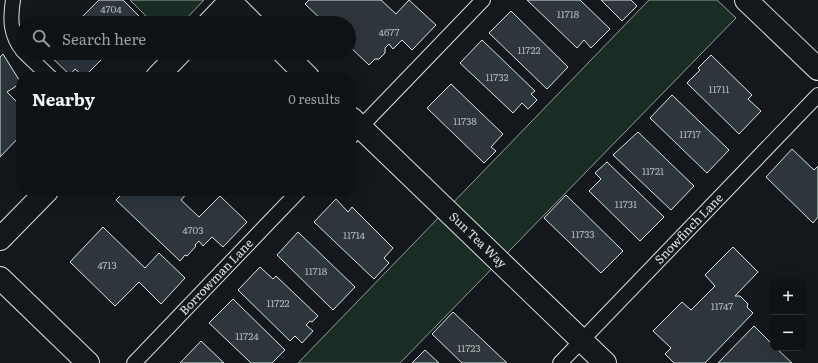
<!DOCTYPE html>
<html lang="en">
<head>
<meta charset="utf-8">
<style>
  :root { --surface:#0f1215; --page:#181b1e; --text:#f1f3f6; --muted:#9b9ea0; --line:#2f3234 }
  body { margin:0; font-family:Literata,serif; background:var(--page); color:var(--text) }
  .controls { position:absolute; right:12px; bottom:12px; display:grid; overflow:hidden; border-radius:8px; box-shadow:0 4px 16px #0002 }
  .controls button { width:36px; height:36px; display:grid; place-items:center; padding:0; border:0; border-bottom:1px solid var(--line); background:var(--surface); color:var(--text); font:20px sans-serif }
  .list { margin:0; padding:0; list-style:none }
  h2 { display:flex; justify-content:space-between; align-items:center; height:52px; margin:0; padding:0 16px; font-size:17px }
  h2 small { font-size:13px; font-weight:400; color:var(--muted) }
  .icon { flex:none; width:22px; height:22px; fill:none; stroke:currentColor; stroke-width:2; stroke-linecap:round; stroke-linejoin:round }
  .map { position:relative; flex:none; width:818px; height:363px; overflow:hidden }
  .search { position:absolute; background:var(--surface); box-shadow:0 4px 16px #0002; left:16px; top:16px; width:340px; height:44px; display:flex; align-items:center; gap:10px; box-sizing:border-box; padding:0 14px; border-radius:22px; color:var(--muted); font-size:15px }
  .panel { position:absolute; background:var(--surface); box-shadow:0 4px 16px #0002; left:16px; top:72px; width:340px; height:124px; border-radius:16px }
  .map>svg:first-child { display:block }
  .green { fill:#1a2d24; stroke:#939e99 }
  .building { fill:#2c363c; stroke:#d8e6dc }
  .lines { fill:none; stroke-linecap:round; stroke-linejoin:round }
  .service-casing { stroke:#d8e6dc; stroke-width:16 }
  .minor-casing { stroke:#d8e6dc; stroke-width:24 }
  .service { stroke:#14181c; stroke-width:14 }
  .minor { stroke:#14181c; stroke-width:22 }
  .labels { text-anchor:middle; stroke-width:3; stroke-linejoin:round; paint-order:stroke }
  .number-label { font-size:10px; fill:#adbab4 }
  .street-label { font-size:12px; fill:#d8e6dc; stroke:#14181c }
</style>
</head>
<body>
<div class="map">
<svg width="818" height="363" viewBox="0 0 818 363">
  <rect width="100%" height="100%" fill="#14181c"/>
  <g class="green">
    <polygon points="130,0 204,0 182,23 153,23"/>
    <polygon points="649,0 717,0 736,18 400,363 298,363"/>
  </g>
  <g class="building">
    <polygon points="99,0 123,0 142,19 137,23 76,23"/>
    <polygon points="309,0 381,0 396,14 409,0 436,25 412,50 402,40 393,49 389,44 385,48 385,53 379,59 375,59 369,65 349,46 349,23 325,23 305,4"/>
    <polygon points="527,0 580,0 610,29 591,48 584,40 577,48"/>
    <polygon points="601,0 631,0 637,6 622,21"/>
    <polygon points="511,11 568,67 547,89 489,33"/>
    <polygon points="482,40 535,91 531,94 537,100 528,109 522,103 513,113 460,63"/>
    <polygon points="47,53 108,53 84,77 75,69 70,75"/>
    <polygon points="3,54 21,83 7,92 21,106 21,135 0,157 0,57"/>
    <polygon points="711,55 752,95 748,99 761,111 739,134 687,83 700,70 698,68"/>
    <polygon points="451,84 503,134 491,147 496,151 484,163 427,108"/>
    <polygon points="672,95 729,150 707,173 650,118"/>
    <polygon points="638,132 694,186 671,210 613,155"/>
    <polygon points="792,149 814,170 818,166 818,217 813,223 766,177"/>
    <polygon points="607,162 664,217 640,241 589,191 601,179 595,173"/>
    <polygon points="125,191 189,191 181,200 199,217 220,196 247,222 223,247 212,237 203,246 199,241 195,245 196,246 187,256 185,255 180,261 116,200"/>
    <polygon points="566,195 623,251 601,273 544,218"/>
    <polygon points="336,199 348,212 352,207 393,248 384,258 389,263 374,279 314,222"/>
    <polygon points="103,227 145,268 159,253 185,278 161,304 139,282 115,306 70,262"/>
    <polygon points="298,232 355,287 333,310 277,255"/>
    <polygon points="733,247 758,272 735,296 740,296 748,304 747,307 753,313 705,363 674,363 665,354 671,348 653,331 682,302 691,310 715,286 705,275"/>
    <polygon points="260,267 273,279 276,276 318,316 312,322 310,321 306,325 313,331 302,343 295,336 290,341 238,290"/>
    <polygon points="233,299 285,350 272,363 251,363 209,323"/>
    <polygon points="453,312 507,363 462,363 432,334"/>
    <polygon points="754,326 773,345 773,348 776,348 792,363 718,363"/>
    <polygon points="201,341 224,363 180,363"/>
    <polygon points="425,350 439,363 412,363"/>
  </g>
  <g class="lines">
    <g class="service-casing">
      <g id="service">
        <path d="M13,0C10,19 10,35 23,51"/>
        <polyline points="25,53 50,77"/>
        <polyline points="351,137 483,0"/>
        <path id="s1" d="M134,363L299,191"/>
        <path id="s2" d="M560,363L818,95"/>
      </g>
    </g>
    <g class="minor-casing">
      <g id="minor">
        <polyline points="746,0 818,69"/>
        <polyline points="230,1 252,23"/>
        <polyline points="209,23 231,0"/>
        <polyline points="284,53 308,77"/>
        <polyline points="157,77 180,53"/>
        <path id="s3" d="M351,118L605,363"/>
        <polyline points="0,239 47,191"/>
        <polyline points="0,278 88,363"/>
      </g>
    </g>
    <use href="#service" class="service"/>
    <use href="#minor" class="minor"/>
  </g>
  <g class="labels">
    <g class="number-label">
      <text x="111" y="13">4704</text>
      <text x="568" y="18">11718</text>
      <text x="389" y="36">4677</text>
      <text x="529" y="54">11722</text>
      <text x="497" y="81">11732</text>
      <text x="719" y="93">11711</text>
      <text x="465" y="125">11738</text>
      <text x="690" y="138">11717</text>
      <text x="653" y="175">11721</text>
      <text x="626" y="208">11731</text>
      <text x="193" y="234">4703</text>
      <text x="583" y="238">11733</text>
      <text x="354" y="239">11714</text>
      <text x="107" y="269">4713</text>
      <text x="316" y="275">11718</text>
      <text x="278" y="307">11722</text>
      <text x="722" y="310">11747</text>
      <text x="247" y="340">11724</text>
      <text x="469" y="352">11723</text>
    </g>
    <g class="street-label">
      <text dy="4" stroke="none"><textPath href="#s2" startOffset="186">Snowfinch Lane</textPath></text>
      <text dy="4" stroke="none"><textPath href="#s3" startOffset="176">Sun Tea Way</textPath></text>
      <text dy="4" stroke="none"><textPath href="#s1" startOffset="119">Borrowman Lane</textPath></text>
    </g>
  </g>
</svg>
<div class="controls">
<button>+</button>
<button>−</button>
</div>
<div class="search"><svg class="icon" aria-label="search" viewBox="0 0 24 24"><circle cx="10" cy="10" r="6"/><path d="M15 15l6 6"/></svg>Search here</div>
<section class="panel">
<h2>Nearby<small>0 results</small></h2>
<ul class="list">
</ul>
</section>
</div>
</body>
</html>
